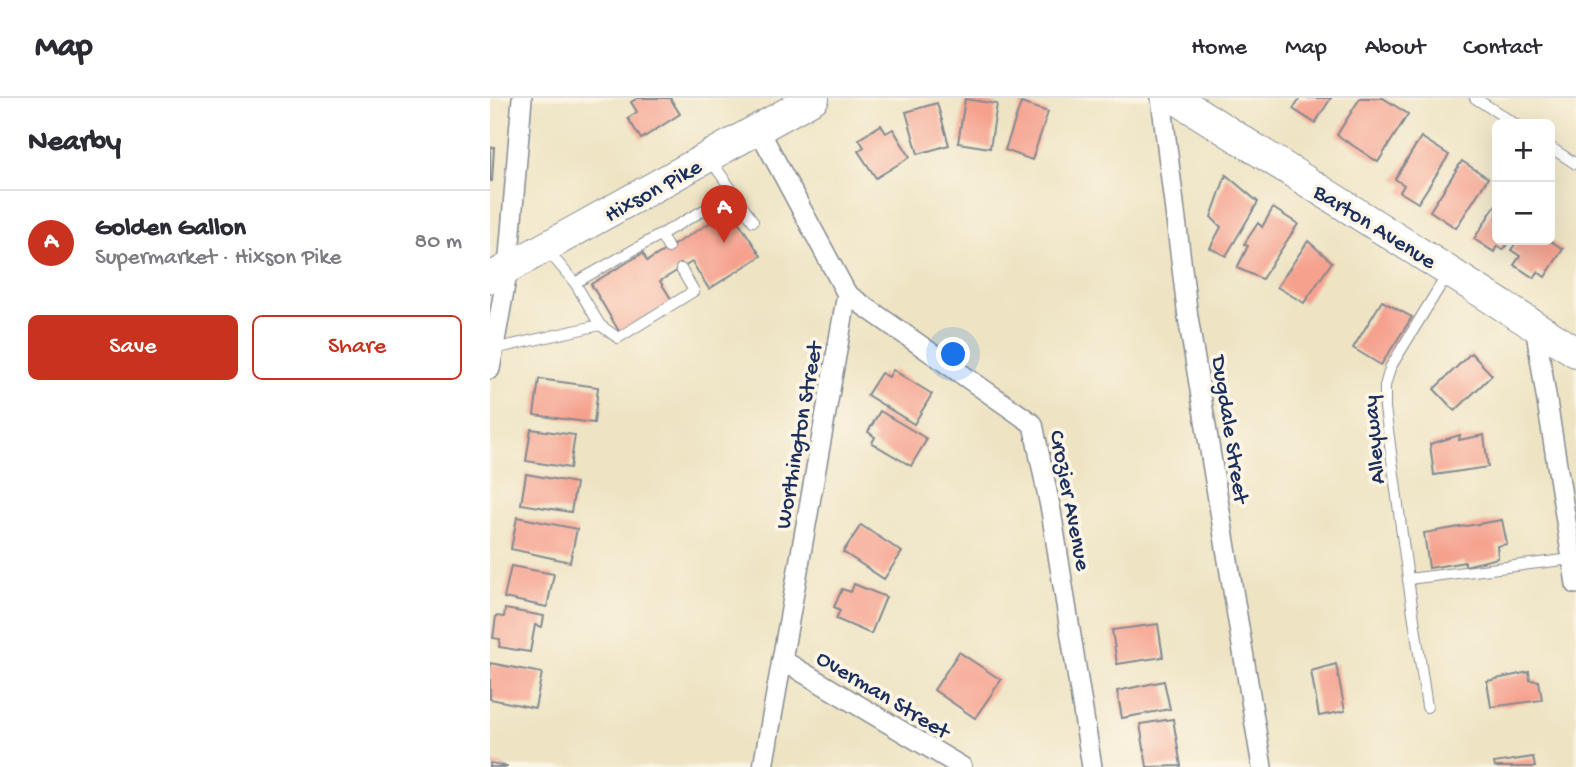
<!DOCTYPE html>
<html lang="en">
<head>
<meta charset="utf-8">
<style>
  :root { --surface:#fff; --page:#f2f2f3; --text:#2b2b33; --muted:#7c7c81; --line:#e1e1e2; --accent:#c8321e }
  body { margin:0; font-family:"Gochi Hand",sans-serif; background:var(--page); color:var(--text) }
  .controls { position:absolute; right:21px; top:21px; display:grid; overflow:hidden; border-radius:10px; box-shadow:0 7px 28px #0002 }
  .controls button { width:63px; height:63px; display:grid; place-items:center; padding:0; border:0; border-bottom:2px solid var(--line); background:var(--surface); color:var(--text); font:35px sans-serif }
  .you { position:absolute; left:464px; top:257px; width:24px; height:24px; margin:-18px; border:5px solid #fff; border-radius:50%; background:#1a73e8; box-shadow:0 0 0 10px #1a73e833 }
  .badge { display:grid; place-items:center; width:46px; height:46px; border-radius:50%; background:var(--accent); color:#fff; font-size:23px; font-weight:700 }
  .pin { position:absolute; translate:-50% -58px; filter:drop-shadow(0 2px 4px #0008) }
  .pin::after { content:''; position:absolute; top:37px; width:24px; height:21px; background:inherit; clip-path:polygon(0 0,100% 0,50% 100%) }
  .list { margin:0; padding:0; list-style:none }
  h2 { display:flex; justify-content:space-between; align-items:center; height:91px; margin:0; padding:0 28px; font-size:30px }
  h2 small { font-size:23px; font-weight:400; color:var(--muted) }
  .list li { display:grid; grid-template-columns:46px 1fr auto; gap:21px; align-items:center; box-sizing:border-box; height:105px; padding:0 28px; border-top:2px solid var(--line) }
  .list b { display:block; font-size:26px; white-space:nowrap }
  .list p { margin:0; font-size:23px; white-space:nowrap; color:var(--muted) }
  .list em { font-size:23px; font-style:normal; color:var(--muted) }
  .actions { display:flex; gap:14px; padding:21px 28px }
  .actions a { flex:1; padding:16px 0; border:2px solid var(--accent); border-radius:10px; text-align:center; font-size:24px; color:var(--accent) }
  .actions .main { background:var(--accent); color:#fff }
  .map { position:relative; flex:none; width:1086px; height:669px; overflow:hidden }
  header { display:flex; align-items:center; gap:42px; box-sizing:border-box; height:98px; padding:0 35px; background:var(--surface); border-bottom:2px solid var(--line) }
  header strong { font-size:33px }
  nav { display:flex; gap:38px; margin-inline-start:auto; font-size:24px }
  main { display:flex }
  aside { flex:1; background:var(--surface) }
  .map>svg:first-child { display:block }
  .building { fill:#f5a18e }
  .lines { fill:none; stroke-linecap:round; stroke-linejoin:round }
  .service-casing { stroke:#848a91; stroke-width:12 }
  .minor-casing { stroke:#848a91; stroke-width:22 }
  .primary-casing { stroke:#848a91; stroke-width:32 }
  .service { stroke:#fff; stroke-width:10 }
  .minor { stroke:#fff; stroke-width:19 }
  .primary { stroke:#fff; stroke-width:30 }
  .labels { text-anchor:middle; stroke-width:7; stroke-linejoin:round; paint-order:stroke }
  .street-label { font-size:23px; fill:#1b2f5e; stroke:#fcf5e5 }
</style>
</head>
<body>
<header>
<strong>Map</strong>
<nav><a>Home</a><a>Map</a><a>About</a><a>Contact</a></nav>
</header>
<main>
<aside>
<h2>Nearby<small></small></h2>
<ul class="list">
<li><span class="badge">A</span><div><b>Golden Gallon</b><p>Supermarket · Hixson Pike</p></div><em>80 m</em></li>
</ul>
<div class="actions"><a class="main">Save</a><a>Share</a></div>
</aside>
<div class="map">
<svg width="1086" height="669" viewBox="0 0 1086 669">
  <rect width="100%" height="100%" fill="#fcf5e5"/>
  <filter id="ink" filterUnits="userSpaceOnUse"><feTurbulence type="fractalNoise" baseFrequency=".0143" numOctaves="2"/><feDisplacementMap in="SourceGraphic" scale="14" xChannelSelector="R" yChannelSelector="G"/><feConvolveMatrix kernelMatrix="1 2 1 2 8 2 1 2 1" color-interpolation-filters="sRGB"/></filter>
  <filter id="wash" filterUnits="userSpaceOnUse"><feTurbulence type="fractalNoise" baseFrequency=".00686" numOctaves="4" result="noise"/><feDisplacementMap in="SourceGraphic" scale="28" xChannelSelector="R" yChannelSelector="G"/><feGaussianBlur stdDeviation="1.57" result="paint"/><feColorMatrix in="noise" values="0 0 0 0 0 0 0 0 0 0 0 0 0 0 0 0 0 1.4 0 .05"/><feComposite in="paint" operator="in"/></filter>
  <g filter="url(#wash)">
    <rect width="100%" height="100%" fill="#eee4c4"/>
    <g id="blocks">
      <g class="building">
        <polygon points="148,0 180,0 190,16 151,41 138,20 147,14 141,4"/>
        <polygon points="810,0 841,0 825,25 803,11"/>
        <polygon points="870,0 893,0 918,16 888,64 847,37"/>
        <polygon points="475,1 507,6 500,50 468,45"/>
        <polygon points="447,5 459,47 428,56 416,14"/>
        <polygon points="531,5 558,14 542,62 515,52"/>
        <polygon points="391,27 396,35 403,31 420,59 386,80 368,53 374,49 369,41"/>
        <polygon points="931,39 959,57 928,105 910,94 914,87 905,81"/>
        <polygon points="4,49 2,83 0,83 0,50"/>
        <polygon points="972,63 998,80 966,130 940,113"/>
        <polygon points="736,77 768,104 736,158 720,150 731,129 721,119"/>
        <polygon points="1007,105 1007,142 1020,142 1013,152 1007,148 1004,154 984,141"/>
        <polygon points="783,110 808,126 772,181 747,170 758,148 754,146 768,125 772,129"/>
        <polygon points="241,112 271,158 219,191 202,164 170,183 183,204 130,235 101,186 153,155 157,163"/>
        <polygon points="1028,142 1059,142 1073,151 1055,179 1048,174 1044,180 1024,167 1030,158 1021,152"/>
        <polygon points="818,143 842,164 814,205 787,189"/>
        <polygon points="892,203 922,219 891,267 863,250"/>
        <polygon points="981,255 1002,277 965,313 944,291"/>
        <polygon points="403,272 442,296 424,326 377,297 391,275 399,279"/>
        <polygon points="49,281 108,289 104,325 44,317"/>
        <polygon points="390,313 437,341 421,368 382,345 385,339 378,334"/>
        <polygon points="41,331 85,337 80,370 36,363"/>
        <polygon points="970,337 969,342 994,337 998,369 944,377 940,346"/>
        <polygon points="36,376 86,385 81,414 31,406"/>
        <polygon points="27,419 87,431 80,464 21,451"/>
        <polygon points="1012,422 1017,446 1007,448 1008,460 975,468 975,464 939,470 934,435"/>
        <polygon points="371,427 412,454 394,481 353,454"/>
        <polygon points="21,468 64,476 57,509 14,500"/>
        <polygon points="364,486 396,499 381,536 346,521 350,512 344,509 352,491 361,494"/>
        <polygon points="15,511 54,518 52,529 45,527 40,554 9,549 10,541 3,540 6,518 14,519"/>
        <polygon points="668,526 673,559 627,566 622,532"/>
        <polygon points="469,554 511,582 485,620 444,592"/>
        <polygon points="0,565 52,575 45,610 0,601"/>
        <polygon points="846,566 855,613 829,618 821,573"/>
        <polygon points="1039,574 1040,582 1049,583 1052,602 1001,609 997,583"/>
        <polygon points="674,583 680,611 632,620 627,593"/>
        <polygon points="683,621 691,668 657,669 650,626"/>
        <polygon points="1043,659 1045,669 1005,669 1004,665"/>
        <polygon points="0,665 17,668 17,669 0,669"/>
      </g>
    </g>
  </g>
  <g filter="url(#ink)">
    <use href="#blocks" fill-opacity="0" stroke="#848a91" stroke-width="2"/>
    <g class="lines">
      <g class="service-casing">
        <g id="service">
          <polyline points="985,0 1025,26"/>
          <polyline points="1060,49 1086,66"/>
          <polyline points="244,95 263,123"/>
          <polyline points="171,137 178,150"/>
          <polyline points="58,153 85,185 244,95 219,60"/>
          <polyline points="958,175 900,270 895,288 895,310 918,481 1082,461"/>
          <polyline points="110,227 128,240 204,193 191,171"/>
          <polyline points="4,251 110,227 85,185"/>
          <polyline points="918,481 937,609"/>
        </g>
      </g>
      <g class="minor-casing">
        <g id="minor">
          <polyline points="671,0 698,219 772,669"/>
          <polyline points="269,32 357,196 273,669"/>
          <polyline points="357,196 543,326 561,413 602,669"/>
          <polyline points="1045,228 1086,486"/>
          <polyline points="0,271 18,170 32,0"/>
          <polyline points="292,562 472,669"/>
        </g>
      </g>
      <g class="primary-casing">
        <g id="primary">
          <polyline points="685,0 1086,254"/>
          <polyline points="0,180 324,0"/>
        </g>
      </g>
      <use href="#service" class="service"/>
      <use href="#minor" class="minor"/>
      <use href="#primary" class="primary"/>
    </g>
  </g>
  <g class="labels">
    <g class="street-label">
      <text transform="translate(162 91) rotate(-29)" y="8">Hixson Pike</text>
      <text transform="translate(886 127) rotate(32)" y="8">Barton Avenue</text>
      <text transform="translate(742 331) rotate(81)" y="8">Dugdale Street</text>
      <text transform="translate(307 337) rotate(-80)" y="8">Worthington Street</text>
      <text transform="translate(882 342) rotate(-95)" y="8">Alleyway</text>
      <text transform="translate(582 402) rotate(79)" y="8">Crozier Avenue</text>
      <text transform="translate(394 595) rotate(31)" y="8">Overman Street</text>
    </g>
  </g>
</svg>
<div class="controls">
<button>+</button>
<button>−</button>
</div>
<div class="you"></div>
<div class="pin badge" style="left:234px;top:145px">A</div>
</div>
</main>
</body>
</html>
